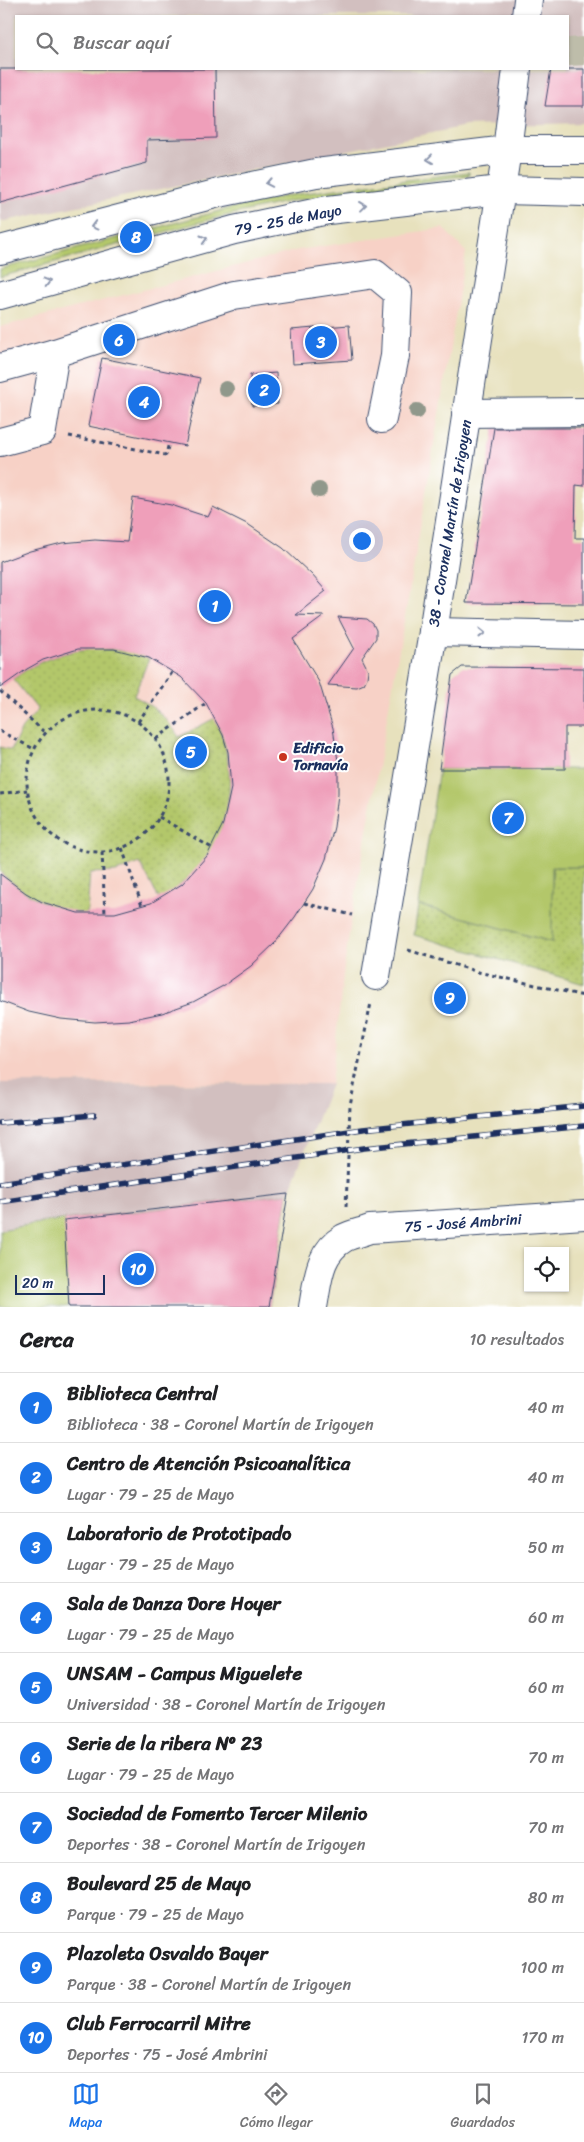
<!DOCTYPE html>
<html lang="es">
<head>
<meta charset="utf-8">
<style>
  :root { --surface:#fff; --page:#f2f2f2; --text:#202124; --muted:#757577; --line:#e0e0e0; --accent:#1a73e8 }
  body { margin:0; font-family:Sriracha,sans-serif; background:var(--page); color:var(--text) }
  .controls { position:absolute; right:15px; bottom:15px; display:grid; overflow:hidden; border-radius:0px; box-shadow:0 1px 4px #0004 }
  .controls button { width:45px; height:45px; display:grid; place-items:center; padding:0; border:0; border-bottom:1px solid var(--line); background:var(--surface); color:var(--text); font:25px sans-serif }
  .scale { position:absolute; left:15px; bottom:12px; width:90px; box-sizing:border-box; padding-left:5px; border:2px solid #1b2f5e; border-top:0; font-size:14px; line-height:18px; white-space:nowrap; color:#1b2f5e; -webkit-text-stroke:4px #fff; paint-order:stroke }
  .you { position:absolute; left:361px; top:540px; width:18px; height:18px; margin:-12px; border:4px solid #fff; border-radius:50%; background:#1a73e8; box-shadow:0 0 0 8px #1a73e833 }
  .badge { display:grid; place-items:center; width:32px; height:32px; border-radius:50%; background:var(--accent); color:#fff; font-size:16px; font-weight:700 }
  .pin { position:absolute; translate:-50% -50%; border:2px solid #fff; box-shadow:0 1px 5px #0006 }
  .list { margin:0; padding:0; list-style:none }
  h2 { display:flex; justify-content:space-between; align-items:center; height:65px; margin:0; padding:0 20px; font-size:21px }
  h2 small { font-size:16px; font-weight:400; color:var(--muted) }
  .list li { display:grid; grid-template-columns:32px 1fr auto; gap:15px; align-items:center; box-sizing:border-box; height:70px; padding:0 20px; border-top:1px solid var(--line) }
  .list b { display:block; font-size:19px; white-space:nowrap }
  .list p { margin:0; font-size:16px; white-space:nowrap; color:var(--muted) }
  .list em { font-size:16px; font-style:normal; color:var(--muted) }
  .icon { flex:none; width:28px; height:28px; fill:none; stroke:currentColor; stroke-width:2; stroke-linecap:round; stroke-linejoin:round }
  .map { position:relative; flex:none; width:584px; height:1307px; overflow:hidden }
  .search { position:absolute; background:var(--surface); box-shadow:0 1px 4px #0004; left:15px; right:15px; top:15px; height:55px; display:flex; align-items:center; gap:12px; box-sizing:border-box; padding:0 18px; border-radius:0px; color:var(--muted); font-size:19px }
  .sheet { height:765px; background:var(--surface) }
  nav { display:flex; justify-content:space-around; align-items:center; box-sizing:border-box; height:70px; border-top:1px solid var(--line); background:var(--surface); font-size:14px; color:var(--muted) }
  nav a { display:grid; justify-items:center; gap:2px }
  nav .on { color:var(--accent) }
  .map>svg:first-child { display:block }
  .built { fill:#f7d1c6 }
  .industrial { fill:#d2bfbf; fill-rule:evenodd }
  .grass { fill:url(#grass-dots); stroke:#677b64 }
  .park { fill:#b3c76a; stroke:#677b64 }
  .building { fill:#ef9fba }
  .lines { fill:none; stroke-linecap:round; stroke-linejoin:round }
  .minor-tunnel { stroke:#bebdaa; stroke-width:28; stroke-dasharray:28 14; stroke-linecap:butt }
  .minor-casing { stroke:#3a4a6c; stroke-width:30 }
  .major-casing { stroke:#3a4a6c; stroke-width:30 }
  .path { stroke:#3a4a6c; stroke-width:3; stroke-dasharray:4 4; stroke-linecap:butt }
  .minor { stroke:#fff; stroke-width:28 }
  .major { stroke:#fff; stroke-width:28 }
  .rail-casing { stroke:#1b2f5e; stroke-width:5.5 }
  .rail { stroke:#fff; stroke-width:4; stroke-dasharray:11; stroke-linecap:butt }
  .tree { fill:#90988b }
  .oneway { stroke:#8d97ae }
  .poi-dot { fill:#c8321e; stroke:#fff; stroke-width:2 }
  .labels { text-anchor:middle; stroke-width:4; stroke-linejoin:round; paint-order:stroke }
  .street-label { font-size:15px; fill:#1b2f5e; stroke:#fff }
  .poi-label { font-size:15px; font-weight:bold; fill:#1b2f5e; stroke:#fff; text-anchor:start }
</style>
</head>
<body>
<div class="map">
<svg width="584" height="1307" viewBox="0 0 584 1307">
  <defs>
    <pattern id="grass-dots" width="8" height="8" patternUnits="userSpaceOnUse" patternTransform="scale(1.25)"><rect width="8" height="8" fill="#b3c76a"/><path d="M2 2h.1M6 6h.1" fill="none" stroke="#99ab5e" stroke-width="1.8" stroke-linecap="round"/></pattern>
  </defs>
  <rect width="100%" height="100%" fill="#fff"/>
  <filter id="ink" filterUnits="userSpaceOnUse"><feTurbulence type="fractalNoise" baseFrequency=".02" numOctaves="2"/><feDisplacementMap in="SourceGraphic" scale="10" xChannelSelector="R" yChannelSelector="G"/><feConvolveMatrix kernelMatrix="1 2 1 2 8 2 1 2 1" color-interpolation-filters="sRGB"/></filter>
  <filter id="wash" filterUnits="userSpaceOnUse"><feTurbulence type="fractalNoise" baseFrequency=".0096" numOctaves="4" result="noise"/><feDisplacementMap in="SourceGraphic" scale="20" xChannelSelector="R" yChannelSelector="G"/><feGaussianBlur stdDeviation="1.12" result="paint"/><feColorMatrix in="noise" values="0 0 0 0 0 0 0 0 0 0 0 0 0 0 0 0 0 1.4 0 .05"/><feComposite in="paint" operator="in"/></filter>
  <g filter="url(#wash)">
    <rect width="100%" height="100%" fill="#e7e1bd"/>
    <polygon class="built" points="443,228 466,252 410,588 352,915 344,968 331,1084 0,1083 0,327 298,250"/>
    <g class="industrial">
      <path d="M0,0H584V123L466,126L0,222ZM16,16H568V69H16Z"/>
      <polygon points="0,1083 331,1084 288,1194 45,1222 0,1230"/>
    </g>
    <g class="grass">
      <path d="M96,648L132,652L149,658L134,696C154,706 167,718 179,737L215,718C246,786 227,862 159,899L140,863L116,872L90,873L87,914C53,911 25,895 0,872V747L11,750L22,728L38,710L13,679C39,660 64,651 96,648Z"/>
      <polygon points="552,867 584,867 584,984 414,935 418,905 551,942"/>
    </g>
    <g class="park">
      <polygon points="469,172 469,175 291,201 212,219 0,277 0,269 231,208 290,195"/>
      <polygon points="439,769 584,769 584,867 552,867 552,942 418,905"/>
      <polygon points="288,1194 269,1307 0,1307 0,1230 45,1222"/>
    </g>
    <g id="blocks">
      <g class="building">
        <polygon points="0,69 215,69 216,138 147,140 147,163 0,203"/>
        <polygon points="551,69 584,69 584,106 545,106"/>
        <polygon points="349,325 352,360 293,364 291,330"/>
        <polygon points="102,358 200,378 185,446 88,426"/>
        <polygon points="276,373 278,404 252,406 250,375"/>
        <polygon points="494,428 584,428 584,486 576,485 575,538 584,538 584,604 466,603"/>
        <polygon points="133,498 171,505 208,517 213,507 249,525 283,548 312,575 326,591 296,615 324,616 293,639 319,682 333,728 338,761 338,794 334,827 326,859 313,889 295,917 275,943 251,966 223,986 193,1002 162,1013 129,1020 95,1022 61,1019 29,1012 0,1001 0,874 26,893 42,902 78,913 115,913 151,903 182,884 207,856 223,824 231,788 228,752 223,735 206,703 181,677 149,658 114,649 78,649 43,660 27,669 0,688 0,562 30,551 62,543 95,540 127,542"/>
        <polygon points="338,617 367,619 373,624 376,630 376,638 362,658 368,670 367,678 364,684 357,687 328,685 354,648"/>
        <polygon points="462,667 584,668 584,727 565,727 565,769 439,769 452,675"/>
        <polygon points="288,1194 269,1307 69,1307 64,1220"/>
      </g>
    </g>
  </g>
  <g filter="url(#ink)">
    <use href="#blocks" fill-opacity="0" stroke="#3a4a6c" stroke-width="1"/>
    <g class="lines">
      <polyline class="minor-tunnel" points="568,52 584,51"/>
      <g class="minor-casing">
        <g id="minor">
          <polyline points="526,16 528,0"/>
          <polyline points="55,353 234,295 375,274 398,293 395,356 382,419"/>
          <polyline points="0,368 55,353 42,431 0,442"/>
          <polyline points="466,413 584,412"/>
          <polyline points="433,632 584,635"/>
          <polyline points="376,976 433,632 507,150 517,69"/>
          <path d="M313,1307C318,1281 318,1253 344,1238C352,1234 362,1232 370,1229L584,1215"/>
        </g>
      </g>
      <g class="major-casing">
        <g id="major">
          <polyline points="0,250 219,193 316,173 507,150 584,150"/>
          <polyline points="0,295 234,230 328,210 500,190 584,192"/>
        </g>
      </g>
      <g class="path">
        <polyline points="69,436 166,455 169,442"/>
        <polyline points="0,691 45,733"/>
        <circle cx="98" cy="781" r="71"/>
        <polyline points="138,722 173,671"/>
        <polyline points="0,731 34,749"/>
        <polyline points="156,739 206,703"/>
        <polyline points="0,794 27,790"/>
        <polyline points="159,817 212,848"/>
        <polyline points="122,848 142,906"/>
        <polyline points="102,852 105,914"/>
        <polyline points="304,903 352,915"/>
        <polyline points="408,950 478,972 584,996"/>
        <polyline points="346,1207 350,1106 371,1003"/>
      </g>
      <use href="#minor" class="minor"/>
      <use href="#major" class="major"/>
      <g class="rail-casing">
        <g id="rail">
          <polyline points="0,1123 94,1115"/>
          <polyline points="0,1183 363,1129 584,1106"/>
          <polyline points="0,1202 364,1148 584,1126"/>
        </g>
      </g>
      <use href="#rail" class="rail"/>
    </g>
    <g class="tree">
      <circle cx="226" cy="389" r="8"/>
      <circle cx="417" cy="411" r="8"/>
      <circle cx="319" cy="490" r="8"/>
    </g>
    <defs><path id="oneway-chevron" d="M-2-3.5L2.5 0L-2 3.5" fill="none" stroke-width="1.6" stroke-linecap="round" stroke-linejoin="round" transform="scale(1.25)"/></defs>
    <g class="oneway">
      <use href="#oneway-chevron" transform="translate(430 159) rotate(173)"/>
      <use href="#oneway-chevron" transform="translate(269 183) rotate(169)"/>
      <use href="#oneway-chevron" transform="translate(363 206) rotate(-7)"/>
      <use href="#oneway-chevron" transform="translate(94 226) rotate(165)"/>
      <use href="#oneway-chevron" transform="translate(204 239) rotate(-16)"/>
      <use href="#oneway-chevron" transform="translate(47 282) rotate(-15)"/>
      <use href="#oneway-chevron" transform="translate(482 633) rotate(1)"/>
    </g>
  </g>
  <circle class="poi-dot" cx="283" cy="757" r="5"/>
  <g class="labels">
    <g class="street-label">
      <text transform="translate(288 220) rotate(-11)" y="5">79 - 25 de Mayo</text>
      <text transform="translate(450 523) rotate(-81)" y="5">38 - Coronel Martín de Irigoyen</text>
      <text transform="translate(463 1223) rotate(-4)" y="5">75 - José Ambrini</text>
    </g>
    <g class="poi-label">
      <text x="293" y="753">Edificio<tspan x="293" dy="17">Tornavía</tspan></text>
    </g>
  </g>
</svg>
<div class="controls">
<button><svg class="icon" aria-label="locate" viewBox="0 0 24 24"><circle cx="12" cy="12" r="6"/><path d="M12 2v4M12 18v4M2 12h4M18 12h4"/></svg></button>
</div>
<div class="scale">20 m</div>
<div class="you"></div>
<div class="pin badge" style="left:215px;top:606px">1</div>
<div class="pin badge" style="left:264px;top:390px">2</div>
<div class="pin badge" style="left:321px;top:342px">3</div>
<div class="pin badge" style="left:144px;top:402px">4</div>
<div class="pin badge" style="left:191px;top:752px">5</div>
<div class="pin badge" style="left:119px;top:340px">6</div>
<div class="pin badge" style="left:508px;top:818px">7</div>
<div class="pin badge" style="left:136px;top:237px">8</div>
<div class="pin badge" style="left:450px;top:998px">9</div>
<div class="pin badge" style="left:138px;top:1269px">10</div>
<div class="search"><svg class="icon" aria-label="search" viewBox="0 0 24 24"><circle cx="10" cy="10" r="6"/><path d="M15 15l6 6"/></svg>Buscar aquí</div>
</div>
<section class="sheet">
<h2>Cerca<small>10 resultados</small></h2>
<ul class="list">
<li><span class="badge">1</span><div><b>Biblioteca Central</b><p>Biblioteca · 38 - Coronel Martín de Irigoyen</p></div><em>40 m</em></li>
<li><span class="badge">2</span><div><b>Centro de Atención Psicoanalítica</b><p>Lugar · 79 - 25 de Mayo</p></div><em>40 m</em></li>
<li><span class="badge">3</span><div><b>Laboratorio de Prototipado</b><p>Lugar · 79 - 25 de Mayo</p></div><em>50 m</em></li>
<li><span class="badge">4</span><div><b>Sala de Danza Dore Hoyer</b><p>Lugar · 79 - 25 de Mayo</p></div><em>60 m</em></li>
<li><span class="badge">5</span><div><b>UNSAM - Campus Miguelete</b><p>Universidad · 38 - Coronel Martín de Irigoyen</p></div><em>60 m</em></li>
<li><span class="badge">6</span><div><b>Serie de la ribera Nº 23</b><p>Lugar · 79 - 25 de Mayo</p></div><em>70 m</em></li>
<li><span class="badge">7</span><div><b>Sociedad de Fomento Tercer Milenio</b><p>Deportes · 38 - Coronel Martín de Irigoyen</p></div><em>70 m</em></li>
<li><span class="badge">8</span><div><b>Boulevard 25 de Mayo</b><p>Parque · 79 - 25 de Mayo</p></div><em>80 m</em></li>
<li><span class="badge">9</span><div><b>Plazoleta Osvaldo Bayer</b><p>Parque · 38 - Coronel Martín de Irigoyen</p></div><em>100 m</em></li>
<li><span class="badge">10</span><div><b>Club Ferrocarril Mitre</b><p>Deportes · 75 - José Ambrini</p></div><em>170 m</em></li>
</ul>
</section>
<nav>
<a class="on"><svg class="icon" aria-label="map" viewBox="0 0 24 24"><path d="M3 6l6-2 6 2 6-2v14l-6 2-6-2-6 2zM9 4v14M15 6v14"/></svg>Mapa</a>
<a><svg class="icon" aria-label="directions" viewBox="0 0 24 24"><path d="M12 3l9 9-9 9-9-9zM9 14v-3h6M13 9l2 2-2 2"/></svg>Cómo llegar</a>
<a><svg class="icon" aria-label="saved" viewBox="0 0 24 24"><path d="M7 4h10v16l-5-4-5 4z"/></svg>Guardados</a>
</nav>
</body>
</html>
